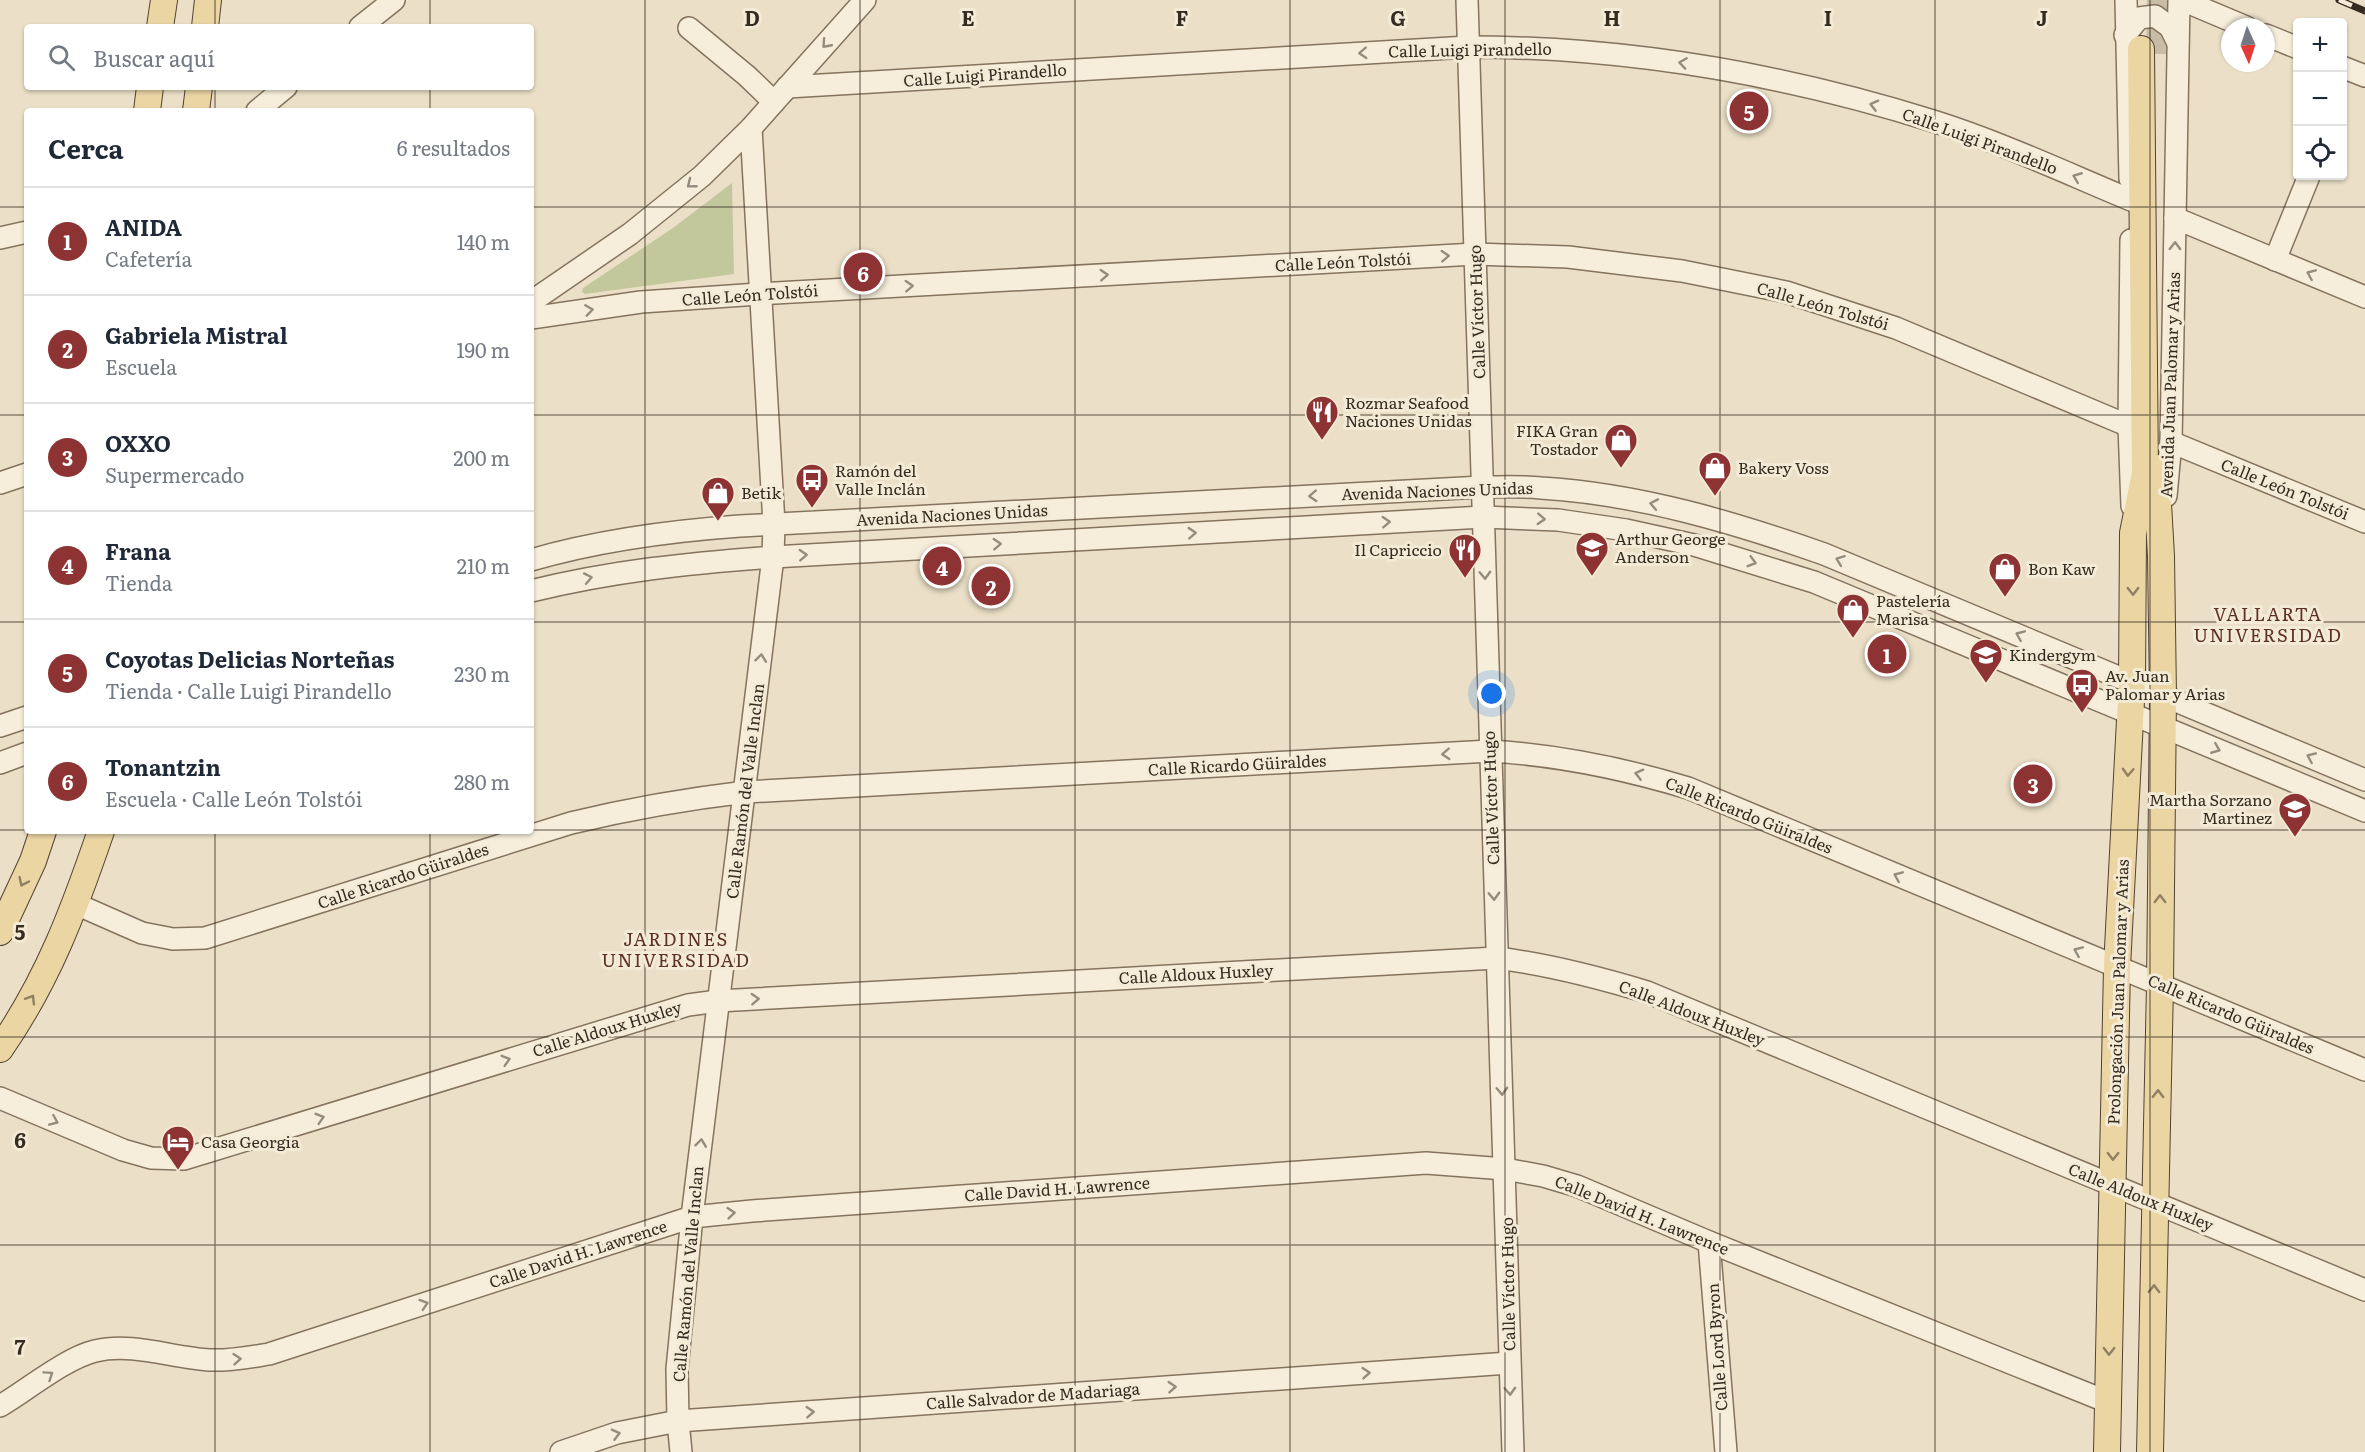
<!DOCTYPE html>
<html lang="es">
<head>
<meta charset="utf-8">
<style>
  :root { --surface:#fff; --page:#f2f2f3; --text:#1f2937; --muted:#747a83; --line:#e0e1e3; --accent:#8e3333 }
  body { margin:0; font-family:Literata,serif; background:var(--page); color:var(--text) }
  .controls { position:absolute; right:18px; top:18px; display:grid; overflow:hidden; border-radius:6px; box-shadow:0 2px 4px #0004 }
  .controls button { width:54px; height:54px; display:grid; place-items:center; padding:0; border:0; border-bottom:2px solid var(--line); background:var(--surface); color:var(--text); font:30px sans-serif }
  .compass { position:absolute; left:2221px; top:18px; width:54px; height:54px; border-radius:50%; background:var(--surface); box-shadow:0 2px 4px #0004; rotate:177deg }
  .you { position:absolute; left:1492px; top:694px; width:21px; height:21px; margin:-15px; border:4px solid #fff; border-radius:50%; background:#1a73e8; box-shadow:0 0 0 9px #1a73e833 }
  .badge { display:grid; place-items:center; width:39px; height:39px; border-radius:50%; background:var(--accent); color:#fff; font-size:20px; font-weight:700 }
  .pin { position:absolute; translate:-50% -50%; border:3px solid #fff; box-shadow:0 2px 6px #0006 }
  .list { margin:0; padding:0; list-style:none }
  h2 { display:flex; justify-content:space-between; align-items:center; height:78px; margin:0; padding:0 24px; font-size:26px }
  h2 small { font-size:20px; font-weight:400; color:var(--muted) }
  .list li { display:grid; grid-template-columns:39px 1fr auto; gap:18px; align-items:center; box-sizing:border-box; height:108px; padding:0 24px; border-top:2px solid var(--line) }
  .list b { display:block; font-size:22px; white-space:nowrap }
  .list p { margin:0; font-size:20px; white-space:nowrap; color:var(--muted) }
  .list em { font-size:20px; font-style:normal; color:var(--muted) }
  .icon { flex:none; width:33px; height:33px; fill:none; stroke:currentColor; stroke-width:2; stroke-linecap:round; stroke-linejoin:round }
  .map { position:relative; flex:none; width:2365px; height:1452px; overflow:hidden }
  .search { position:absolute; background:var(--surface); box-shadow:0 2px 4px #0004; left:24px; top:24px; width:510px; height:66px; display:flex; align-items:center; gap:15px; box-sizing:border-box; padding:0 21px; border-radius:6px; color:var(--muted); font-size:22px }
  .panel { position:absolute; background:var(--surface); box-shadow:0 2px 4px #0004; left:24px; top:108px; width:510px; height:726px; border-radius:6px }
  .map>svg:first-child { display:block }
  .green { fill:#c2c89c }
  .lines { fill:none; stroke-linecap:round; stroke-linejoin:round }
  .major-tunnel { stroke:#c7bca6; stroke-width:26; stroke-dasharray:26 13; stroke-linecap:butt }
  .minor-casing { stroke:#85735e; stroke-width:24 }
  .major-casing { stroke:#534232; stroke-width:28 }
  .minor { stroke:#f6eeda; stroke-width:21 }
  .major { stroke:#ead5a3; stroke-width:26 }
  .rail-casing { stroke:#362b20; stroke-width:7 }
  .rail { stroke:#f3ebd6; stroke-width:4.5; stroke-dasharray:14; stroke-linecap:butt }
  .oneway { stroke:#968c7d }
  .oneway2 { stroke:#908062 }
  .grid { fill:none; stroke:#362b20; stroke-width:1.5; stroke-opacity:0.55 }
  .labels { text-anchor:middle; stroke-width:6; stroke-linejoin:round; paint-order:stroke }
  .street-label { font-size:16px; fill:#362b20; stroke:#f3ebd6 }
  .poi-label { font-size:16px; fill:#362b20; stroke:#f3ebd6; text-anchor:start }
  .neighbourhood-label { font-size:18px; letter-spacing:1.5px; fill:#5f3123; stroke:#f3ebd6 }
  .grid-label { font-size:20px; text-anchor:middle; font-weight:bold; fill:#362b20; stroke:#f3ebd6; stroke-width:6; stroke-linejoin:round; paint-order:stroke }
</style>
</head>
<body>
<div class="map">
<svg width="2365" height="1452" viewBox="0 0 2365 1452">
  <rect width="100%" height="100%" fill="#ebe0c7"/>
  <polygon class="green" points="732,183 734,274 585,294 582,292 583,288 673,228"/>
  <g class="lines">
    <polyline class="major-tunnel" points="2159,54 2160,0"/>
    <g class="minor-casing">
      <g id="minor">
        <polyline points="1467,0 1513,1452"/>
        <polyline points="2126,0 2130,179"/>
        <polyline points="2182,0 2246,27"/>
        <polyline points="360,27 394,0"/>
        <polyline points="689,28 747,76 774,102"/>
        <polyline points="2125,35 2139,18 2155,16 2170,27 2178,43"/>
        <polyline points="2266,35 2298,48"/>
        <polyline points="2342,67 2365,76"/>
        <path d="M787,87L1468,47C1625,47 1783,74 1933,121C2000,142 2066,173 2131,200"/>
        <polyline points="257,111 286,87"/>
        <polyline points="2175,218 2365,297"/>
        <polyline points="0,238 27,232"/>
        <polyline points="2131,240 2129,426 2132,506"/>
        <polyline points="2275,260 2309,176"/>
        <polyline points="531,302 630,234 702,176 751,128 865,0"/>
        <polyline points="531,318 641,302 759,294 1475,254 1568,257 1682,271 1786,292 1896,328 2129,426"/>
        <polyline points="2171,442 2365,522"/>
        <polyline points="0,483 27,474"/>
        <polyline points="2166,496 2171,442 2179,0"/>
        <path d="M531,560C600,540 669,531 740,526L1482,487C1502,487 1522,486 1541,488C1639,494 1733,522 1824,554L2365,780"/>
        <path d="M531,591C612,571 690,563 773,557L1483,517L1558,520L1626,530L1694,545L1814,582L2365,811"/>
        <polyline points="0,726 27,717"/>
        <polyline points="0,763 27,753"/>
        <path d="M76,904L142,933L173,939L205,938L571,823C629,809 686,799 746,792L1490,751C1558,755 1622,768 1688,788L2365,1070"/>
        <path d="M0,1098L123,1150L151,1158L184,1159L688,1005L718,1001L1496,958C1548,964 1597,977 1647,992L2365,1290"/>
        <polyline points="1709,1242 1726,1452"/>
        <path d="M0,1406C27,1390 66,1358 95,1351C133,1342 172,1358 210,1360C230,1361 250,1357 269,1354L692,1217L752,1211L1426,1163L1505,1169L1543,1176L1577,1186L1709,1242L2108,1402"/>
        <polyline points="561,1452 617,1433 678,1421 1509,1363"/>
        <polyline points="681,1452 678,1421 677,1369 692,1217 773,557 774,524 751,128"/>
      </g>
    </g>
    <g class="major-casing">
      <g id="major">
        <polyline points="160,27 164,0"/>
        <polyline points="205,27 208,0"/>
        <polyline points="147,111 150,87"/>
        <polyline points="196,111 199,87"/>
        <polyline points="0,932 33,861 43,831"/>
        <path d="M0,1049C48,980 74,910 101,831"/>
        <polyline points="2107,1452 2117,967 2132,682 2133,533 2145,473 2141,49"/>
        <polyline points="2150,1452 2160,985 2163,696 2161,556 2156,468"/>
      </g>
    </g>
    <use href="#minor" class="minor"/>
    <use href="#major" class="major"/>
    <g class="rail-casing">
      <polyline id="rail" points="2339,0 2365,11"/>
    </g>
    <use href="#rail" class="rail"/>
  </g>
  <defs><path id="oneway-chevron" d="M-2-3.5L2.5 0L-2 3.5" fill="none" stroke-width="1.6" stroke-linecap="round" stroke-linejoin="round" transform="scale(1.5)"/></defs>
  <g class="oneway">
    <use href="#oneway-chevron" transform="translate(826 44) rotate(132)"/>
    <use href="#oneway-chevron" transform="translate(1363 53) rotate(177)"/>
    <use href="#oneway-chevron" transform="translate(1683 63) rotate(-172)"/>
    <use href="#oneway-chevron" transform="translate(1874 105) rotate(-166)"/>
    <use href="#oneway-chevron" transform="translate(2077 177) rotate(-158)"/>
    <use href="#oneway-chevron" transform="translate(691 184) rotate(141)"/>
    <use href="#oneway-chevron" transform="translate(2175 246) rotate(-89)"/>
    <use href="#oneway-chevron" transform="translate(1445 256) rotate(-3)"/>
    <use href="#oneway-chevron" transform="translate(2311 274) rotate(-157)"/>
    <use href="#oneway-chevron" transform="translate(1104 275) rotate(-3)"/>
    <use href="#oneway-chevron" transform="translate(909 286) rotate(-3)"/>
    <use href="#oneway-chevron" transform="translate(589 310) rotate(-8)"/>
    <use href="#oneway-chevron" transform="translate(1313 496) rotate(177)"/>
    <use href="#oneway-chevron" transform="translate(1654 504) rotate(-169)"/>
    <use href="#oneway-chevron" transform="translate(1541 519) rotate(3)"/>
    <use href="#oneway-chevron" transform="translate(1386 522) rotate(-3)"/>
    <use href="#oneway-chevron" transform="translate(1192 533) rotate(-3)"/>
    <use href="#oneway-chevron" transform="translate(997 544) rotate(-3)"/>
    <use href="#oneway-chevron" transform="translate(803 555) rotate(-3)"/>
    <use href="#oneway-chevron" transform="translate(1840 560) rotate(-159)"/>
    <use href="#oneway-chevron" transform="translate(1752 562) rotate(16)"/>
    <use href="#oneway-chevron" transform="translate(1485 575) rotate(88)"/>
    <use href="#oneway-chevron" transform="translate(588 578) rotate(-11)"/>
    <use href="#oneway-chevron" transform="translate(2020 635) rotate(-157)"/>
    <use href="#oneway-chevron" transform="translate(761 658) rotate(-83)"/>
    <use href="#oneway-chevron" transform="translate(2216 749) rotate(22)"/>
    <use href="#oneway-chevron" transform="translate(1446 754) rotate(177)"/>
    <use href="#oneway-chevron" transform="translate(2311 757) rotate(-157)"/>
    <use href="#oneway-chevron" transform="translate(1639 774) rotate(-166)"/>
    <use href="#oneway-chevron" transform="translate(1898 876) rotate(-157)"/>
    <use href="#oneway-chevron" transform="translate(1494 896) rotate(88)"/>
    <use href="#oneway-chevron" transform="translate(2078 951) rotate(-157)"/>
    <use href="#oneway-chevron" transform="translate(755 999) rotate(-3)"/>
    <use href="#oneway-chevron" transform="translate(506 1060) rotate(-17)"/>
    <use href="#oneway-chevron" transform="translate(1502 1091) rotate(88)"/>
    <use href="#oneway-chevron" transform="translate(320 1118) rotate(-17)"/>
    <use href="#oneway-chevron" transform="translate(54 1121) rotate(23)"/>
    <use href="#oneway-chevron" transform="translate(701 1143) rotate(-83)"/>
    <use href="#oneway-chevron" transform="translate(731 1213) rotate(-5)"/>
    <use href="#oneway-chevron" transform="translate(424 1304) rotate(-18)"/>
    <use href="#oneway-chevron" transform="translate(237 1359) rotate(-5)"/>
    <use href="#oneway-chevron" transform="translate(1366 1373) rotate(-4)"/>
    <use href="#oneway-chevron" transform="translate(49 1375) rotate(-34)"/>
    <use href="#oneway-chevron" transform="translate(1172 1387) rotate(-4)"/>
    <use href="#oneway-chevron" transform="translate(1510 1391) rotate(88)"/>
    <use href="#oneway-chevron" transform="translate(810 1412) rotate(-4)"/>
    <use href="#oneway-chevron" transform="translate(616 1434) rotate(-15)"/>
  </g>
  <g class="oneway2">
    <use href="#oneway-chevron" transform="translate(2133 591) rotate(90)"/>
    <use href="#oneway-chevron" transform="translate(2128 772) rotate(93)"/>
    <use href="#oneway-chevron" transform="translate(23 882) rotate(115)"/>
    <use href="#oneway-chevron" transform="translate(2160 899) rotate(-90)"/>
    <use href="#oneway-chevron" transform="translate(31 999) rotate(-59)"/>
    <use href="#oneway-chevron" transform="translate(2158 1094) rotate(-89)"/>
    <use href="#oneway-chevron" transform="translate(2113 1156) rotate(91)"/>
    <use href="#oneway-chevron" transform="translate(2154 1289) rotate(-89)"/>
    <use href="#oneway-chevron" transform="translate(2109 1351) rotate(91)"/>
  </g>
  <path class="grid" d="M215,0V27M430,0V27M645,0V1452M860,0V1452M1075,0V1452M1290,0V1452M1505,0V1452M1720,0V1452M1935,0V1452M2150,0V1452M215,87V111M430,87V111M0,207H27M531,207H2365M0,415H27M531,415H2365M0,622H27M531,622H2365M0,830H27M531,830H2365M215,831V1452M430,831V1452M0,1037H2365M0,1245H2365"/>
  <defs>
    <g id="restaurant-pin" transform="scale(1.725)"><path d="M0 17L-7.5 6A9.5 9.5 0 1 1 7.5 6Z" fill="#8e3333" stroke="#f3ebd6"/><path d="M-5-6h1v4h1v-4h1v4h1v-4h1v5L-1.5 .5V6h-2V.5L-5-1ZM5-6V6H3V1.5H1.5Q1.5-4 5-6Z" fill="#fff"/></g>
    <g id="shop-pin" transform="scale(1.725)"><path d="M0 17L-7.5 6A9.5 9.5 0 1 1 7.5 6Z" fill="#8e3333" stroke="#f3ebd6"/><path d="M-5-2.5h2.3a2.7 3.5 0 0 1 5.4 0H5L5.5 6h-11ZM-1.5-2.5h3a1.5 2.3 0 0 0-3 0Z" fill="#fff"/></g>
    <g id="bus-pin" transform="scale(1.725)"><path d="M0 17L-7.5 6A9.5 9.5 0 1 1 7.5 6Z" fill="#8e3333" stroke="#f3ebd6"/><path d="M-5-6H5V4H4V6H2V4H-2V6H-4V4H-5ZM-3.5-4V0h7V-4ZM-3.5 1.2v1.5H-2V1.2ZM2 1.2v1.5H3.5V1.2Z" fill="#fff"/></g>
    <g id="school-pin" transform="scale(1.725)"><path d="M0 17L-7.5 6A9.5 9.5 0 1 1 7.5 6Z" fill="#8e3333" stroke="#f3ebd6"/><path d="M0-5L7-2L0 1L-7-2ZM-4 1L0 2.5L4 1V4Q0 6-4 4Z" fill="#fff"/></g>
    <g id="hotel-pin" transform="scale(1.725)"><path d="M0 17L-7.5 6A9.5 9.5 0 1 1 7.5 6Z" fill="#8e3333" stroke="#f3ebd6"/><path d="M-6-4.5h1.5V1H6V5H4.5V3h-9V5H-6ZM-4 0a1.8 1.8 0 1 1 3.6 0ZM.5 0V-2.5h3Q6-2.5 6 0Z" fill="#fff"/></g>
  </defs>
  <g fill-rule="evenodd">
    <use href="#restaurant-pin" x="1322" y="412"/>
    <use href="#shop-pin" x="1621" y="440"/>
    <use href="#shop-pin" x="1715" y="468"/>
    <use href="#bus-pin" x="812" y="480"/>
    <use href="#shop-pin" x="718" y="493"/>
    <use href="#school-pin" x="1592" y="548"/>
    <use href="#restaurant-pin" x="1465" y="550"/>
    <use href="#shop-pin" x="2005" y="569"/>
    <use href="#shop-pin" x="1853" y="610"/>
    <use href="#school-pin" x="1986" y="655"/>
    <use href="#bus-pin" x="2082" y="685"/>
    <use href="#school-pin" x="2295" y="809"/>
    <use href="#hotel-pin" x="178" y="1142"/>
  </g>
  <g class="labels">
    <g class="street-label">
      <text transform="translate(1470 50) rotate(-1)" y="6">Calle Luigi Pirandello</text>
      <text transform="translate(985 75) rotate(-4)" y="6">Calle Luigi Pirandello</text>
      <text transform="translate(1980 141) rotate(20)" y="6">Calle Luigi Pirandello</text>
      <text transform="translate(1343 262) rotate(-3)" y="6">Calle León Tolstói</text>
      <text transform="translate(750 295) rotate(-4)" y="6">Calle León Tolstói</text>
      <text transform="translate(1823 306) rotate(16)" y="6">Calle León Tolstói</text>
      <text transform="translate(1477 312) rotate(-92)" y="6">Calle Víctor Hugo</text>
      <text transform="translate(2170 385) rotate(-88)" y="6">Avenida Juan Palomar y Arias</text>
      <text transform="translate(2285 489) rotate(22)" y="6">Calle León Tolstói</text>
      <text transform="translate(1437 491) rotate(-2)" y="6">Avenida Naciones Unidas</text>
      <text transform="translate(952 515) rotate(-3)" y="6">Avenida Naciones Unidas</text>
      <text transform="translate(1237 765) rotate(-3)" y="6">Calle Ricardo Güiraldes</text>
      <text transform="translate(745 791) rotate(-83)" y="6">Calle Ramón del Valle Inclan</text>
      <text transform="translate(1491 798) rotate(-92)" y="6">Calle Víctor Hugo</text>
      <text transform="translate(1749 815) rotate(22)" y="6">Calle Ricardo Güiraldes</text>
      <text transform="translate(403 876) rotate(-18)" y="6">Calle Ricardo Güiraldes</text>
      <text transform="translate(1196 974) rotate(-3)" y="6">Calle Aldoux Huxley</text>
      <text transform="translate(2118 992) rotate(-88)" y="6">Prolongación Juan Palomar y Arias</text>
      <text transform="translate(1692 1013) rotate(21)" y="6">Calle Aldoux Huxley</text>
      <text transform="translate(2231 1014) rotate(23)" y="6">Calle Ricardo Güiraldes</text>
      <text transform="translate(607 1029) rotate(-17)" y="6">Calle Aldoux Huxley</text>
      <text transform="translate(1057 1189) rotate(-4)" y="6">Calle David H. Lawrence</text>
      <text transform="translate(2141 1197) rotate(22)" y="6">Calle Aldoux Huxley</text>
      <text transform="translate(1642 1215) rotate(22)" y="6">Calle David H. Lawrence</text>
      <text transform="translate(578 1254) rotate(-18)" y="6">Calle David H. Lawrence</text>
      <text transform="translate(688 1274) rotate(-85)" y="6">Calle Ramón del Valle Inclan</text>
      <text transform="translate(1508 1284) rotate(-91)" y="6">Calle Víctor Hugo</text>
      <text transform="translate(1717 1347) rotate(-94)" y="6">Calle Lord Byron</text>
      <text transform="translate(1033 1396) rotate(-4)" y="6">Calle Salvador de Madariaga</text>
    </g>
    <g class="poi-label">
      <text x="1345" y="409">Rozmar Seafood<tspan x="1345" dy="18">Naciones Unidas</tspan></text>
      <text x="1598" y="437" text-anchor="end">FIKA Gran<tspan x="1598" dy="18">Tostador</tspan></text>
      <text x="1738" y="474">Bakery Voss</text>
      <text x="835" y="477">Ramón del<tspan x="835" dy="18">Valle Inclán</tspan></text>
      <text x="741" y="499">Betik</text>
      <text x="1615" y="545">Arthur George<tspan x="1615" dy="18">Anderson</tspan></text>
      <text x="1442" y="556" text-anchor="end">Il Capriccio</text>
      <text x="2028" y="575">Bon Kaw</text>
      <text x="1876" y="607">Pastelería<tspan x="1876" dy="18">Marisa</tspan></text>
      <text x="2009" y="661">Kindergym</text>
      <text x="2105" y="682">Av. Juan<tspan x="2105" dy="18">Palomar y Arias</tspan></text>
      <text x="2272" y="806" text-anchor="end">Martha Sorzano<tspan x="2272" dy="18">Martinez</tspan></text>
      <text x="201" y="1148">Casa Georgia</text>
    </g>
    <g class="neighbourhood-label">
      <text x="2268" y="621">VALLARTA<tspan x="2268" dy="21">UNIVERSIDAD</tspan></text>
      <text x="676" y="946">JARDINES<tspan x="676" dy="21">UNIVERSIDAD</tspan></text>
    </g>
  </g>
  <g class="grid-label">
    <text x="752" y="26">D</text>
    <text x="968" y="26">E</text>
    <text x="1182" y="26">F</text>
    <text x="1398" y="26">G</text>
    <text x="1612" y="26">H</text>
    <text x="1828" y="26">I</text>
    <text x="2042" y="26">J</text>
    <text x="20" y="940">5</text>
    <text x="20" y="1148">6</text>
    <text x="20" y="1355">7</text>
  </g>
</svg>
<div class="controls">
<button>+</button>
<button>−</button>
<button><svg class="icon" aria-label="locate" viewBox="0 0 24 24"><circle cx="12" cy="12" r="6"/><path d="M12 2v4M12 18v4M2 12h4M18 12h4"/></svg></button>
</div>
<svg class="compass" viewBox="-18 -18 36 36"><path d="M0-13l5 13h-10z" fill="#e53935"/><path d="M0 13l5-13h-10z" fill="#747a83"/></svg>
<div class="you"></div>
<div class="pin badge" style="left:1887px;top:654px">1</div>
<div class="pin badge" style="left:991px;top:586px">2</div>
<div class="pin badge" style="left:2033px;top:784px">3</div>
<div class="pin badge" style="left:942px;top:566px">4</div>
<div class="pin badge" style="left:1749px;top:111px">5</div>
<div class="pin badge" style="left:863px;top:272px">6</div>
<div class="search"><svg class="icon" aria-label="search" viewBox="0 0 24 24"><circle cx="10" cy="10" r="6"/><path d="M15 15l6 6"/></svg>Buscar aquí</div>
<section class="panel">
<h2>Cerca<small>6 resultados</small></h2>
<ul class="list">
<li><span class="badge">1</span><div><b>ANIDA</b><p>Cafetería</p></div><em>140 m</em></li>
<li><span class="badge">2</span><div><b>Gabriela Mistral</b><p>Escuela</p></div><em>190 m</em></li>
<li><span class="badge">3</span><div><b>OXXO</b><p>Supermercado</p></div><em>200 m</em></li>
<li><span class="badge">4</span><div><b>Frana</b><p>Tienda</p></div><em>210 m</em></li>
<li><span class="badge">5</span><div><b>Coyotas Delicias Norteñas</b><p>Tienda · Calle Luigi Pirandello</p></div><em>230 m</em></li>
<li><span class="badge">6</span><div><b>Tonantzin</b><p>Escuela · Calle León Tolstói</p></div><em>280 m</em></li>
</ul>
</section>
</div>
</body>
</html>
